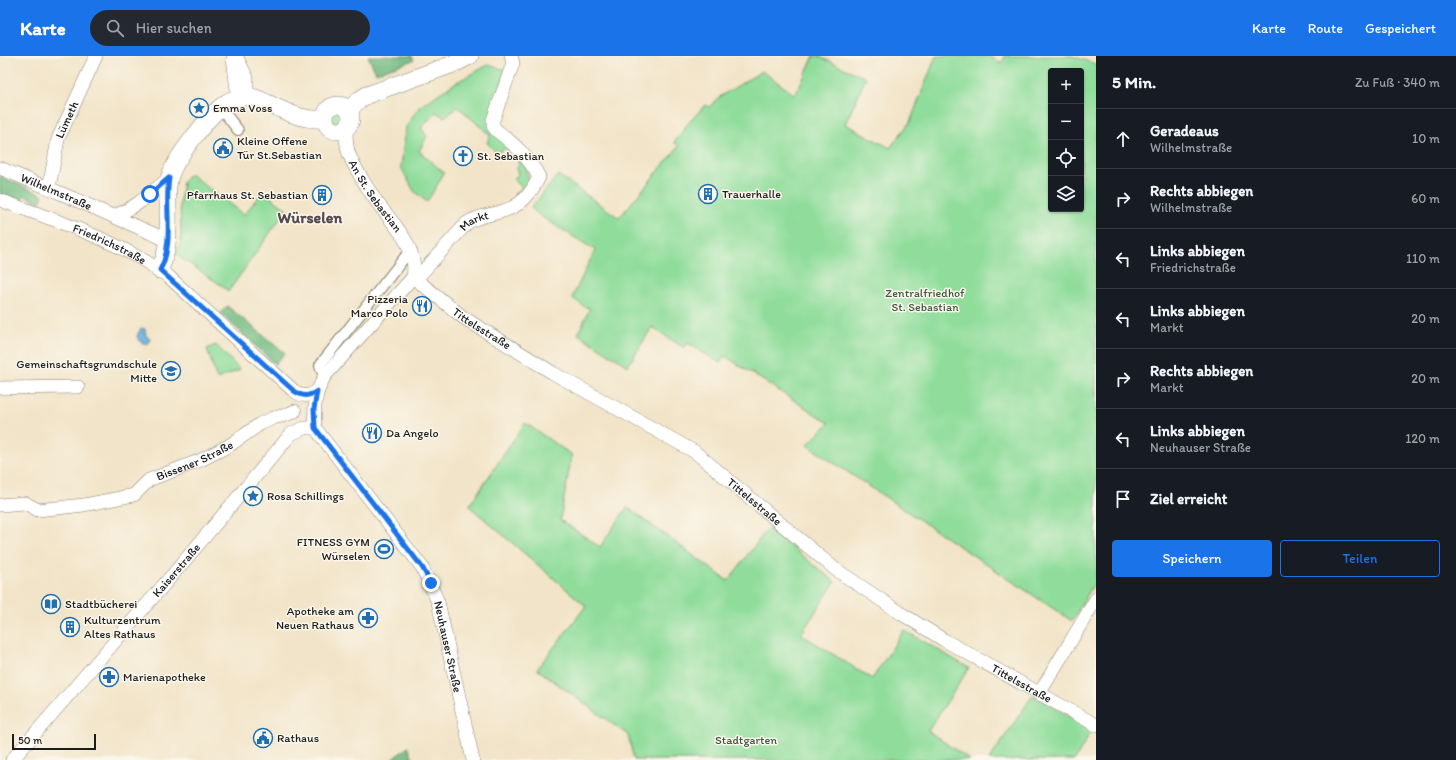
<!DOCTYPE html>
<html lang="de">
<head>
<meta charset="utf-8">
<style>
  :root { --surface:#171b24; --page:#242831; --text:#f1f3f6; --muted:#9ea1a6; --line:#363941; --accent:#1a73e8 }
  body { margin:0; font-family:Itim,sans-serif; background:var(--page); color:var(--text) }
  .controls { position:absolute; right:12px; top:12px; display:grid; overflow:hidden; border-radius:4px; box-shadow:0 1px 3px #0004 }
  .controls button { width:36px; height:36px; display:grid; place-items:center; padding:0; border:0; border-bottom:1px solid var(--line); background:var(--surface); color:var(--text); font:20px sans-serif }
  .scale { position:absolute; left:12px; bottom:10px; width:84px; box-sizing:border-box; padding-left:4px; border:2px solid #1c1c1c; border-top:0; font-size:11px; line-height:14px; white-space:nowrap; color:#1c1c1c; -webkit-text-stroke:3px #fbf7ec; paint-order:stroke }
  .stop { position:absolute; width:12px; height:12px; margin:-9px; border:3px solid #1a73e8; border-radius:50%; background:#fff }
  .stop.end { background:#1a73e8; border-color:#fff; box-shadow:0 1px 4px #0008 }
  .list { margin:0; padding:0; list-style:none }
  h2 { display:flex; justify-content:space-between; align-items:center; height:52px; margin:0; padding:0 16px; font-size:17px }
  h2 small { font-size:13px; font-weight:400; color:var(--muted) }
  .list li { display:grid; grid-template-columns:26px 1fr auto; gap:12px; align-items:center; box-sizing:border-box; height:60px; padding:0 16px; border-top:1px solid var(--line) }
  .list b { display:block; font-size:15px; white-space:nowrap }
  .list p { margin:0; font-size:13px; white-space:nowrap; color:var(--muted) }
  .list em { font-size:13px; font-style:normal; color:var(--muted) }
  .actions { display:flex; gap:8px; padding:12px 16px }
  .actions a { flex:1; padding:9px 0; border:1px solid var(--accent); border-radius:4px; text-align:center; font-size:14px; color:var(--accent) }
  .actions .main { background:var(--accent); color:#fff }
  .icon { flex:none; width:22px; height:22px; fill:none; stroke:currentColor; stroke-width:2; stroke-linecap:round; stroke-linejoin:round }
  .map { position:relative; flex:none; width:1096px; height:704px; overflow:hidden }
  header { display:flex; align-items:center; gap:24px; box-sizing:border-box; height:56px; padding:0 20px; background:var(--accent); color:#fff }
  header strong { font-size:19px }
  nav { display:flex; gap:22px; margin-inline-start:auto; font-size:14px }
  .search { width:280px; height:36px; background:var(--page); display:flex; align-items:center; gap:10px; box-sizing:border-box; padding:0 14px; border-radius:22px; color:var(--muted); font-size:15px }
  main { display:flex }
  aside { flex:1; background:var(--surface) }
  .map>svg:first-child { display:block }
  .green { fill:#90dd9b; stroke:#567c5c; fill-rule:evenodd }
  .forest { fill:#74bc83; stroke:#486c50 }
  .water { fill:#67afde; stroke:#42667d }
  .lines { fill:none; stroke-linecap:round; stroke-linejoin:round }
  .pedestrian-casing { stroke:#878072; stroke-width:12 }
  .minor-casing { stroke:#878072; stroke-width:14 }
  .tertiary-casing { stroke:#878072; stroke-width:18 }
  .pedestrian { stroke:#fff; stroke-width:10 }
  .minor { stroke:#fff; stroke-width:13 }
  .tertiary { stroke:#fff; stroke-width:17 }
  .route { stroke:#1a73e8; stroke-width:5 }
  .labels { text-anchor:middle; stroke-width:3; stroke-linejoin:round; paint-order:stroke }
  .poi-label { font-size:12px; fill:#1c1c1c; stroke:#fbf7ec; text-anchor:start }
  .street-label { font-size:12px; fill:#1c1c1c; stroke:#fbf7ec }
  .park-label { font-size:12px; fill:#3f5642; stroke:#fbf7ec }
  .district-label { font-size:16px; font-weight:bold; fill:#584850; stroke:#fbf7ec }
</style>
</head>
<body>
<header>
<strong>Karte</strong>
<div class="search"><svg class="icon" aria-label="search" viewBox="0 0 24 24"><circle cx="10" cy="10" r="6"/><path d="M15 15l6 6"/></svg>Hier suchen</div>
<nav><a>Karte</a><a>Route</a><a>Gespeichert</a></nav>
</header>
<main>
<div class="map">
<svg width="1096" height="704" viewBox="0 0 1096 704">
  <rect width="100%" height="100%" fill="#fbf7ec"/>
  <filter id="ink" filterUnits="userSpaceOnUse"><feTurbulence type="fractalNoise" baseFrequency=".025" numOctaves="2"/><feDisplacementMap in="SourceGraphic" scale="8" xChannelSelector="R" yChannelSelector="G"/><feConvolveMatrix kernelMatrix="1 2 1 2 8 2 1 2 1" color-interpolation-filters="sRGB"/></filter>
  <filter id="wash" filterUnits="userSpaceOnUse"><feTurbulence type="fractalNoise" baseFrequency=".012" numOctaves="4" result="noise"/><feDisplacementMap in="SourceGraphic" scale="16" xChannelSelector="R" yChannelSelector="G"/><feGaussianBlur stdDeviation="0.9" result="paint"/><feColorMatrix in="noise" values="0 0 0 0 0 0 0 0 0 0 0 0 0 0 0 0 0 1.4 0 .05"/><feComposite in="paint" operator="in"/></filter>
  <g filter="url(#wash)">
    <rect width="100%" height="100%" fill="#f2e4c8"/>
    <g class="green">
      <path d="M814,0H818L866,22L845,68L890,92L910,66L936,0H987L1002,7L1005,0H1072L1096,8V524L1072,565L807,389L829,367L725,300L720,307L688,287L684,292L652,271L628,310L578,278L590,252L585,251L572,242L595,194L539,159L531,152L558,119L619,162L679,90L674,86L685,74L684,72L705,49L709,51L721,40L762,15L795,39ZM1051,15H1081V153H1051Z"/>
      <polygon points="488,9 506,14 490,63 526,111 529,127 524,135 516,141 514,138 522,132 514,123 518,118 516,112 519,109 516,101 504,92 498,98 487,87 490,79 458,51 444,61 436,56 421,72 427,80 419,95 444,117 427,146 414,135 401,111 406,71 419,51 455,27"/>
      <circle cx="338" cy="62" r="7"/>
      <polygon points="190,118 244,159 262,136 287,153 228,236 224,231 175,198 180,189 181,180 180,147 183,126"/>
      <polygon points="216,289 240,314 217,323 207,293"/>
      <polygon points="525,367 572,399 560,464 600,491 627,451 728,525 768,472 835,526 801,578 872,623 904,574 969,612 928,675 970,704 634,704 628,679 537,613 586,550 469,450"/>
      <polygon points="1033,639 1092,674 1075,704 989,704"/>
    </g>
    <g class="forest">
      <polygon points="368,0 412,0 414,4 376,17"/>
      <polygon points="0,120 43,139 40,147 24,139 21,146 0,138"/>
      <polygon points="227,250 285,297 275,308 220,257"/>
      <polygon points="408,691 414,704 391,704"/>
    </g>
    <polygon class="water" points="141,272 145,273 146,279 150,283 149,287 144,288 138,283 137,280"/>
  </g>
  <g filter="url(#ink)">
    <g class="lines">
      <g class="pedestrian-casing">
        <g id="pedestrian">
          <polyline points="220,51 238,74"/>
          <polyline points="324,321 320,309 405,201"/>
        </g>
      </g>
      <g class="minor-casing">
        <g id="minor">
          <polyline points="236,0 247,22 247,41"/>
          <polyline points="233,2 238,42"/>
          <path id="s1" d="M346,73C346,80 346,87 348,95C351,106 369,135 377,146C392,167 419,191 413,221L324,321C314,340 314,352 315,372L422,511L438,546L473,704"/>
          <path id="s2" d="M0,112L65,139L167,184"/>
          <path id="s3" d="M49,132L58,83L96,0"/>
          <path id="s4" d="M0,144C56,165 121,185 169,221L294,335C303,341 308,341 317,335"/>
          <path d="M113,160C136,152 150,138 169,122"/>
          <path id="s5" d="M413,221L464,262L553,317L695,396L835,513L902,558L944,584L1096,669"/>
          <path id="s6" d="M416,223L467,167C482,158 489,160 503,155C521,150 531,138 539,121C528,100 514,88 496,74L493,70V64L513,7L511,0"/>
          <polyline points="0,332 78,331"/>
          <path id="s7" d="M0,449L25,447L38,454L84,449L134,439L149,424L201,404L230,389L260,368L273,362L286,359L295,355"/>
          <polyline points="1039,638 1096,543"/>
          <path id="s8" d="M12,704L181,509L291,378L304,372H315"/>
        </g>
      </g>
      <g class="tertiary-casing">
        <g id="tertiary">
          <circle cx="338" cy="62" r="13"/>
          <polyline points="349,54 359,44 367,39 456,7 470,0"/>
          <path d="M159,214C170,195 168,170 168,148C168,140 167,132 169,124C172,105 210,58 226,47C232,43 241,41 247,41C254,40 261,44 267,47C287,56 302,65 325,63"/>
        </g>
      </g>
      <use href="#pedestrian" class="pedestrian"/>
      <use href="#minor" class="minor"/>
      <use href="#tertiary" class="tertiary"/>
    </g>
  </g>
  <g class="lines" filter="url(#ink)">
    <path class="route" d="M150,138L169,122C164,152 175,186 160,214L294,335C303,341 308,341 317,335L314,353L315,372L422,511L431,527"/>
  </g>
  <defs>
    <g id="sight-ring" transform="scale(1)"><circle r="9.5" fill="#fbf7ec" stroke="#1f6fb2" stroke-width="1.5"/><path d="M0-6L1.8-2.2L6-1.7L2.9 1.2L3.7 5.4L0 3.3L-3.7 5.4L-2.9 1.2L-6-1.7L-1.8-2.2Z" fill="#1f6fb2"/></g>
    <g id="civic-ring" transform="scale(1)"><circle r="9.5" fill="#fbf7ec" stroke="#1f6fb2" stroke-width="1.5"/><path d="M-.6-6.5H3V-4.5H.6V-3L4-1V1h2V6H-6V1h2V-1L-.6-3ZM-1.2 2.5V6h2.4V2.5Z" fill="#1f6fb2"/></g>
    <g id="church-ring" transform="scale(1)"><circle r="9.5" fill="#fbf7ec" stroke="#1f6fb2" stroke-width="1.5"/><path d="M-1.2-6h2.4v3.5h3.3v2.4h-3.3V6h-2.4V-.1h-3.3v-2.4h3.3Z" fill="#1f6fb2"/></g>
    <g id="building-ring" transform="scale(1)"><circle r="9.5" fill="#fbf7ec" stroke="#1f6fb2" stroke-width="1.5"/><path d="M-4-6H4V6H1V3H-1V6H-4ZM-2.5-4.3h1.7v1.8h-1.7ZM.8-4.3h1.7v1.8H.8ZM-2.5-1h1.7V.8h-1.7ZM.8-1h1.7V.8H.8Z" fill="#1f6fb2"/></g>
    <g id="restaurant-ring" transform="scale(1)"><circle r="9.5" fill="#fbf7ec" stroke="#1f6fb2" stroke-width="1.5"/><path d="M-5-6h1v4h1v-4h1v4h1v-4h1v5L-1.5 .5V6h-2V.5L-5-1ZM5-6V6H3V1.5H1.5Q1.5-4 5-6Z" fill="#1f6fb2"/></g>
    <g id="school-ring" transform="scale(1)"><circle r="9.5" fill="#fbf7ec" stroke="#1f6fb2" stroke-width="1.5"/><path d="M0-5L7-2L0 1L-7-2ZM-4 1L0 2.5L4 1V4Q0 6-4 4Z" fill="#1f6fb2"/></g>
    <g id="stadium-ring" transform="scale(1)"><circle r="9.5" fill="#fbf7ec" stroke="#1f6fb2" stroke-width="1.5"/><path d="M0-5a6.5 5 0 1 0 0 10a6.5 5 0 1 0 0-10ZM-3.5-1.8h7v3.6h-7Z" fill="#1f6fb2"/></g>
    <g id="library-ring" transform="scale(1)"><circle r="9.5" fill="#fbf7ec" stroke="#1f6fb2" stroke-width="1.5"/><path d="M-6-4Q-3-5.5-.7-3.5V5Q-3 3-6 4ZM6-4Q3-5.5 .7-3.5V5Q3 3 6 4Z" fill="#1f6fb2"/></g>
    <g id="pharmacy-ring" transform="scale(1)"><circle r="9.5" fill="#fbf7ec" stroke="#1f6fb2" stroke-width="1.5"/><path d="M-2-6h4v4h4v4h-4v4h-4v-4h-4v-4h4Z" fill="#1f6fb2"/></g>
  </defs>
  <g fill-rule="evenodd">
    <use href="#sight-ring" x="199" y="52"/>
    <use href="#civic-ring" x="223" y="92"/>
    <use href="#church-ring" x="463" y="100"/>
    <use href="#building-ring" x="708" y="138"/>
    <use href="#building-ring" x="322" y="139"/>
    <use href="#restaurant-ring" x="422" y="250"/>
    <use href="#school-ring" x="171" y="315"/>
    <use href="#restaurant-ring" x="372" y="377"/>
    <use href="#sight-ring" x="253" y="440"/>
    <use href="#stadium-ring" x="384" y="493"/>
    <use href="#library-ring" x="51" y="548"/>
    <use href="#pharmacy-ring" x="368" y="562"/>
    <use href="#building-ring" x="70" y="571"/>
    <use href="#pharmacy-ring" x="109" y="621"/>
    <use href="#civic-ring" x="263" y="682"/>
  </g>
  <g class="labels">
    <g class="poi-label">
      <text x="213" y="56">Emma Voss</text>
      <text x="237" y="89">Kleine Offene<tspan x="237" dy="14">Tür St.Sebastian</tspan></text>
      <text x="477" y="104">St. Sebastian</text>
      <text x="722" y="142">Trauerhalle</text>
      <text x="308" y="143" text-anchor="end">Pfarrhaus St. Sebastian</text>
      <text x="408" y="247" text-anchor="end">Pizzeria<tspan x="408" dy="14">Marco Polo</tspan></text>
      <text x="157" y="312" text-anchor="end">Gemeinschaftsgrundschule<tspan x="157" dy="14">Mitte</tspan></text>
      <text x="386" y="381">Da Angelo</text>
      <text x="267" y="444">Rosa Schillings</text>
      <text x="370" y="490" text-anchor="end">FITNESS GYM<tspan x="370" dy="14">Würselen</tspan></text>
      <text x="65" y="552">Stadtbücherei</text>
      <text x="354" y="559" text-anchor="end">Apotheke am<tspan x="354" dy="14">Neuen Rathaus</tspan></text>
      <text x="84" y="568">Kulturzentrum<tspan x="84" dy="14">Altes Rathaus</tspan></text>
      <text x="123" y="625">Marienapotheke</text>
      <text x="277" y="686">Rathaus</text>
    </g>
    <g class="street-label">
      <text dy="4" stroke="none"><textPath href="#s3" startOffset="71">Lümeth</textPath></text>
      <text dy="4" stroke="none"><textPath href="#s2" startOffset="61">Wilhelmstraße</textPath></text>
      <text dy="4" stroke="none"><textPath href="#s1" startOffset="75">An St. Sebastian</textPath></text>
      <text dy="4" stroke="none"><textPath href="#s6" startOffset="83">Markt</textPath></text>
      <text dy="4" stroke="none"><textPath href="#s4" startOffset="118">Friedrichstraße</textPath></text>
      <text dy="4" stroke="none"><textPath href="#s5" startOffset="86">Tittelsstraße</textPath></text>
      <text dy="4" stroke="none"><textPath href="#s7" startOffset="208">Bissener Straße</textPath></text>
      <text dy="4" stroke="none"><textPath href="#s5" startOffset="410">Tittelsstraße</textPath></text>
      <text dy="4" stroke="none"><textPath href="#s8" startOffset="251">Kaiserstraße</textPath></text>
      <text dy="4" stroke="none"><textPath href="#s1" startOffset="613">Neuhauser Straße</textPath></text>
      <text dy="4" stroke="none"><textPath href="#s5" startOffset="734">Tittelsstraße</textPath></text>
    </g>
    <g class="park-label">
      <text x="925" y="241">Zentralfriedhof<tspan x="925" dy="14">St. Sebastian</tspan></text>
      <text x="746" y="688">Stadtgarten</text>
    </g>
    <g class="district-label">
      <text x="310" y="167">Würselen</text>
    </g>
  </g>
</svg>
<div class="controls">
<button>+</button>
<button>−</button>
<button><svg class="icon" aria-label="locate" viewBox="0 0 24 24"><circle cx="12" cy="12" r="6"/><path d="M12 2v4M12 18v4M2 12h4M18 12h4"/></svg></button>
<button><svg class="icon" aria-label="layers" viewBox="0 0 24 24"><path d="M12 4l9 5-9 5-9-5zM3 14l9 5 9-5"/></svg></button>
</div>
<div class="scale">50 m</div>
<div class="stop" style="left:150px;top:138px"></div>
<div class="stop end" style="left:431px;top:527px"></div>
</div>
<aside>
<h2>5 Min.<small>Zu Fuß · 340 m</small></h2>
<ul class="list">
<li><svg class="icon" aria-label="ahead" viewBox="0 0 24 24"><path d="M12 20V5M6 11l6-6 6 6"/></svg><div><b>Geradeaus</b><p>Wilhelmstraße</p></div><em>10 m</em></li>
<li><svg class="icon" aria-label="right" viewBox="0 0 24 24"><path d="M7 20v-9h11M14 6l5 5-5 5"/></svg><div><b>Rechts abbiegen</b><p>Wilhelmstraße</p></div><em>60 m</em></li>
<li><svg class="icon" aria-label="left" viewBox="0 0 24 24"><path d="M17 20v-9H6M10 6l-5 5 5 5"/></svg><div><b>Links abbiegen</b><p>Friedrichstraße</p></div><em>110 m</em></li>
<li><svg class="icon" aria-label="left" viewBox="0 0 24 24"><path d="M17 20v-9H6M10 6l-5 5 5 5"/></svg><div><b>Links abbiegen</b><p>Markt</p></div><em>20 m</em></li>
<li><svg class="icon" aria-label="right" viewBox="0 0 24 24"><path d="M7 20v-9h11M14 6l5 5-5 5"/></svg><div><b>Rechts abbiegen</b><p>Markt</p></div><em>20 m</em></li>
<li><svg class="icon" aria-label="left" viewBox="0 0 24 24"><path d="M17 20v-9H6M10 6l-5 5 5 5"/></svg><div><b>Links abbiegen</b><p>Neuhauser Straße</p></div><em>120 m</em></li>
<li><svg class="icon" aria-label="arrive" viewBox="0 0 24 24"><path d="M6 21V4h12l-3 4 3 4H6"/></svg><div><b>Ziel erreicht</b></div></li>
</ul>
<div class="actions"><a class="main">Speichern</a><a>Teilen</a></div>
</aside>
</main>
</body>
</html>
